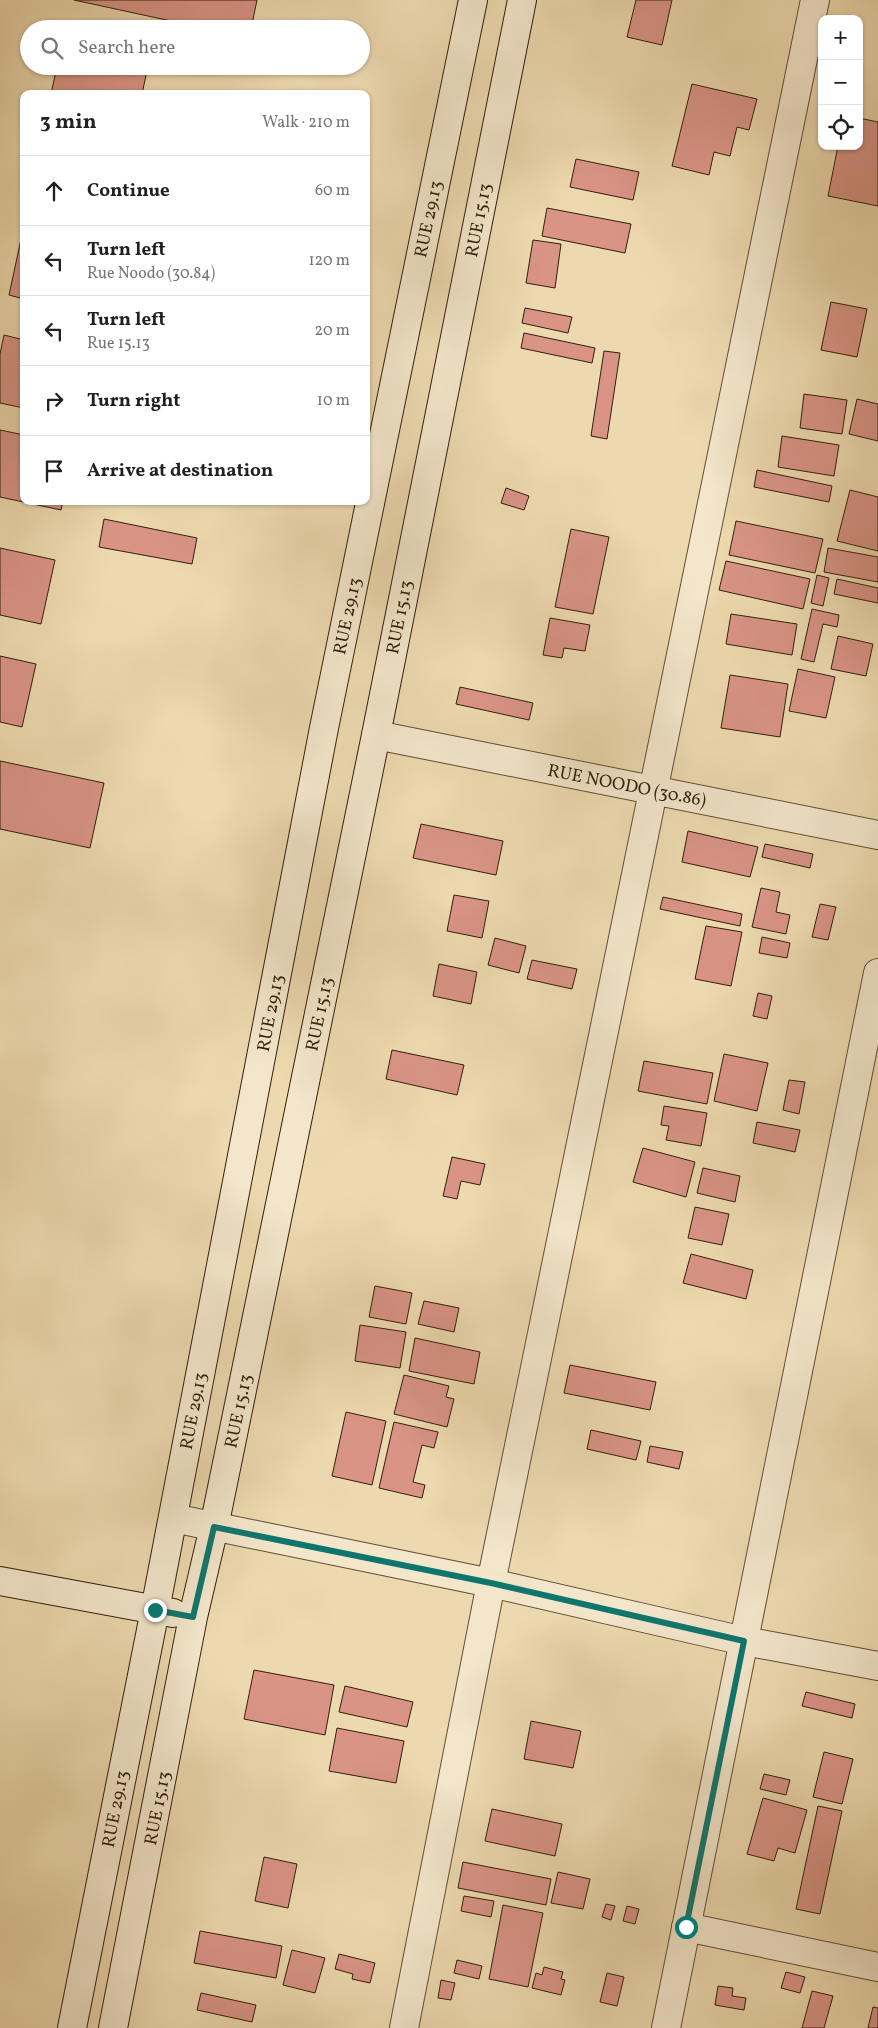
<!DOCTYPE html>
<html lang="en">
<head>
<meta charset="utf-8">
<style>
  :root { --surface:#fff; --page:#f6f6f6; --text:#202124; --muted:#757577; --line:#e0e0e0 }
  body { margin:0; font-family:Vollkorn,serif; background:var(--page); color:var(--text) }
  .controls { position:absolute; right:15px; top:15px; display:grid; overflow:hidden; border-radius:10px; box-shadow:0 1px 4px #0004 }
  .controls button { width:45px; height:45px; display:grid; place-items:center; padding:0; border:0; border-bottom:1px solid var(--line); background:var(--surface); color:var(--text); font:25px sans-serif }
  .stop { position:absolute; width:15px; height:15px; margin:-11px; border:4px solid #0f766e; border-radius:50%; background:#fff }
  .stop.end { background:#0f766e; border-color:#fff; box-shadow:0 1px 5px #0008 }
  .list { margin:0; padding:0; list-style:none }
  h2 { display:flex; justify-content:space-between; align-items:center; height:65px; margin:0; padding:0 20px; font-size:21px }
  h2 small { font-size:16px; font-weight:400; color:var(--muted) }
  .list li { display:grid; grid-template-columns:32px 1fr auto; gap:15px; align-items:center; box-sizing:border-box; height:70px; padding:0 20px; border-top:1px solid var(--line) }
  .list b { display:block; font-size:19px; white-space:nowrap }
  .list p { margin:0; font-size:16px; white-space:nowrap; color:var(--muted) }
  .list em { font-size:16px; font-style:normal; color:var(--muted) }
  .icon { flex:none; width:28px; height:28px; fill:none; stroke:currentColor; stroke-width:2; stroke-linecap:round; stroke-linejoin:round }
  .map { position:relative; flex:none; width:878px; height:2028px; overflow:hidden }
  .search { position:absolute; background:var(--surface); box-shadow:0 1px 4px #0004; left:20px; top:20px; width:350px; height:55px; display:flex; align-items:center; gap:12px; box-sizing:border-box; padding:0 18px; border-radius:28px; color:var(--muted); font-size:19px }
  .panel { position:absolute; background:var(--surface); box-shadow:0 1px 4px #0004; left:20px; top:90px; width:350px; height:415px; border-radius:10px }
  .map>svg:first-child { display:block }
  .building { fill:#d99486; stroke:#331f0a }
  .lines { fill:none; stroke-linecap:round; stroke-linejoin:round }
  .street-casing { stroke:#624e33; stroke-width:30 }
  .secondary-casing { stroke:#331f0a; stroke-width:30 }
  .street { stroke:#f3e6cb; stroke-width:28 }
  .secondary { stroke:#f3e6cb; stroke-width:28 }
  .route { stroke:#0f766e; stroke-width:6 }
  .labels { text-anchor:middle; stroke-width:4.5; stroke-linejoin:round; paint-order:stroke }
  .street-label { font-size:18px; fill:#331f0a; stroke:#f3e6cb }
</style>
</head>
<body>
<div class="map">
<svg width="878" height="2028" viewBox="0 0 878 2028">
  <rect width="100%" height="100%" fill="#edd9af"/>
  <filter id="stains"><feTurbulence type="fractalNoise" baseFrequency=".004" numOctaves="4"/><feColorMatrix values="0 0 0 0 .2 0 0 0 0 .09 0 0 0 0 .02 0 0 0 .5 -.17"/></filter>
  <radialGradient id="worn" r=".72"><stop offset=".6" stop-color="#630" stop-opacity="0"/><stop offset="1" stop-color="#630" stop-opacity=".3"/></radialGradient>
  <g class="building">
    <polygon points="74,0 257,0 251,29 208,29"/>
    <polygon points="636,0 672,0 662,45 627,37"/>
    <polygon points="57,66 148,66 142,94 51,94"/>
    <polygon points="692,84 757,99 749,130 737,127 730,156 714,152 709,175 672,166"/>
    <polygon points="859,118 878,122 878,206 828,196 838,146 859,146"/>
    <polygon points="576,159 639,172 633,200 570,187"/>
    <polygon points="547,208 631,224 625,253 542,236"/>
    <polygon points="23,230 24,230 24,299 9,295"/>
    <polygon points="533,240 561,244 555,288 526,283"/>
    <polygon points="831,302 867,309 857,357 821,350"/>
    <polygon points="525,308 572,317 568,333 522,323"/>
    <polygon points="524,333 595,348 592,363 521,348"/>
    <polygon points="4,335 24,340 24,408 0,403 0,354"/>
    <polygon points="604,351 620,353 607,439 591,436"/>
    <polygon points="804,394 847,400 842,434 800,428"/>
    <polygon points="857,399 878,404 878,441 849,434"/>
    <polygon points="0,430 24,435 24,501 63,501 61,510 0,497"/>
    <polygon points="782,436 839,445 834,476 778,467"/>
    <polygon points="757,470 832,486 829,502 754,487"/>
    <polygon points="506,488 529,496 524,510 501,503"/>
    <polygon points="850,490 878,497 878,551 837,541"/>
    <polygon points="104,519 197,538 192,564 99,547"/>
    <polygon points="736,521 823,539 815,573 729,555"/>
    <polygon points="571,529 609,537 593,614 555,607"/>
    <polygon points="0,548 55,560 41,624 0,615"/>
    <polygon points="828,548 878,557 878,582 824,572"/>
    <polygon points="726,561 810,579 803,609 719,590"/>
    <polygon points="817,575 829,578 823,606 811,603"/>
    <polygon points="837,579 878,588 878,603 834,594"/>
    <polygon points="812,609 839,615 837,627 823,624 814,662 801,659"/>
    <polygon points="731,614 797,624 792,655 726,644"/>
    <polygon points="550,618 590,625 585,651 564,648 562,658 543,655"/>
    <polygon points="838,636 873,644 866,676 831,669"/>
    <polygon points="0,656 36,664 22,727 0,722"/>
    <polygon points="798,669 835,677 826,718 789,711"/>
    <polygon points="730,675 788,684 780,737 721,728"/>
    <polygon points="460,687 533,703 529,720 456,704"/>
    <polygon points="0,761 104,783 90,848 0,829"/>
    <polygon points="421,824 503,841 496,875 413,858"/>
    <polygon points="688,831 758,847 750,877 682,862"/>
    <polygon points="765,844 813,854 810,868 762,857"/>
    <polygon points="761,888 780,892 776,912 790,915 786,934 752,927"/>
    <polygon points="454,895 489,901 482,938 447,931"/>
    <polygon points="663,897 742,914 740,926 660,909"/>
    <polygon points="820,904 836,907 828,940 812,937"/>
    <polygon points="706,926 742,932 731,986 695,979"/>
    <polygon points="762,937 790,943 787,958 759,953"/>
    <polygon points="495,938 526,946 519,973 488,965"/>
    <polygon points="532,960 577,969 572,989 527,979"/>
    <polygon points="439,964 477,972 471,1004 433,996"/>
    <polygon points="758,993 772,996 767,1019 753,1016"/>
    <polygon points="392,1050 464,1065 457,1095 386,1079"/>
    <polygon points="724,1054 768,1063 757,1111 714,1101"/>
    <polygon points="644,1061 713,1073 707,1104 638,1091"/>
    <polygon points="789,1080 805,1082 799,1114 783,1110"/>
    <polygon points="664,1106 707,1113 701,1146 666,1140 669,1126 661,1125"/>
    <polygon points="757,1122 800,1130 795,1152 753,1143"/>
    <polygon points="643,1148 695,1162 686,1197 633,1182"/>
    <polygon points="452,1157 485,1164 480,1185 461,1181 457,1199 443,1196"/>
    <polygon points="703,1168 740,1176 735,1202 697,1193"/>
    <polygon points="695,1207 729,1214 722,1245 688,1238"/>
    <polygon points="691,1254 753,1270 746,1299 683,1283"/>
    <polygon points="375,1286 412,1293 406,1324 369,1317"/>
    <polygon points="424,1301 459,1308 454,1332 418,1324"/>
    <polygon points="360,1325 406,1332 400,1368 355,1361"/>
    <polygon points="415,1338 480,1352 474,1384 409,1371"/>
    <polygon points="570,1365 656,1382 650,1410 564,1393"/>
    <polygon points="404,1375 449,1386 446,1397 454,1399 447,1427 394,1414"/>
    <polygon points="346,1412 386,1421 372,1485 332,1476"/>
    <polygon points="394,1422 438,1432 434,1448 422,1445 413,1482 425,1485 422,1498 379,1488"/>
    <polygon points="591,1430 641,1441 636,1460 587,1449"/>
    <polygon points="650,1446 683,1452 679,1469 647,1462"/>
    <polygon points="254,1670 334,1685 325,1735 244,1719"/>
    <polygon points="345,1686 413,1702 407,1727 339,1712"/>
    <polygon points="806,1692 855,1704 852,1718 802,1706"/>
    <polygon points="531,1721 581,1731 573,1768 524,1759"/>
    <polygon points="337,1728 404,1741 396,1783 329,1771"/>
    <polygon points="824,1752 853,1759 842,1804 813,1797"/>
    <polygon points="764,1774 790,1780 786,1795 760,1789"/>
    <polygon points="763,1798 807,1810 795,1853 778,1848 774,1861 747,1854"/>
    <polygon points="818,1806 842,1811 820,1914 796,1909"/>
    <polygon points="492,1809 562,1824 555,1856 485,1841"/>
    <polygon points="264,1857 297,1864 288,1908 255,1901"/>
    <polygon points="463,1862 551,1879 546,1905 458,1888"/>
    <polygon points="558,1872 590,1879 583,1909 551,1903"/>
    <polygon points="464,1896 494,1901 491,1917 461,1911"/>
    <polygon points="606,1904 615,1906 611,1920 602,1917"/>
    <polygon points="503,1905 543,1913 528,1987 489,1979"/>
    <polygon points="627,1906 639,1909 635,1924 623,1921"/>
    <polygon points="200,1931 282,1946 276,1978 194,1963"/>
    <polygon points="292,1950 325,1958 315,1993 283,1985"/>
    <polygon points="339,1954 375,1963 370,1983 352,1979 353,1974 335,1969"/>
    <polygon points="457,1960 482,1966 479,1979 454,1973"/>
    <polygon points="544,1967 563,1972 561,1979 565,1980 561,1995 532,1988 536,1973 542,1975"/>
    <polygon points="786,1972 805,1977 800,1993 781,1988"/>
    <polygon points="607,1973 624,1977 617,2006 600,2002"/>
    <polygon points="441,1980 455,1983 451,2000 438,1998"/>
    <polygon points="718,1986 733,1988 732,1996 746,1998 744,2010 715,2005"/>
    <polygon points="812,1991 833,1996 824,2028 802,2028"/>
    <polygon points="201,1993 256,2005 252,2022 197,2010"/>
    <polygon points="873,2007 878,2008 878,2028 868,2028"/>
  </g>
  <g class="lines">
    <g class="street-casing">
      <g id="street">
        <polyline points="376,735 878,835"/>
        <polyline points="173,1518 491,1583 744,1641 878,1666"/>
        <polyline points="686,1927 878,1967"/>
        <polyline points="404,2028 491,1583 815,0"/>
        <polyline points="666,2028 878,973"/>
      </g>
    </g>
    <g class="secondary-casing">
      <g id="secondary">
        <polyline points="0,1581 173,1613"/>
        <polyline points="72,2028 155,1610 324,728 473,0"/>
        <polyline points="113,2028 193,1617 214,1527 376,735 522,0"/>
      </g>
    </g>
    <use href="#street" class="street"/>
    <use href="#secondary" class="secondary"/>
  </g>
  <g class="lines">
    <polyline class="route" points="155,1610 193,1617 214,1527 491,1583 744,1641 686,1927"/>
  </g>
  <g class="labels">
    <g class="street-label">
      <text transform="translate(428 219) rotate(-78)" y="6">RUE 29.13</text>
      <text transform="translate(478 220) rotate(-79)" y="6">RUE 15.13</text>
      <text transform="translate(347 616) rotate(-78)" y="6">RUE 29.13</text>
      <text transform="translate(399 617) rotate(-79)" y="6">RUE 15.13</text>
      <text transform="translate(627 785) rotate(11)" y="6">RUE NOODO (30.86)</text>
      <text transform="translate(270 1013) rotate(-79)" y="6">RUE 29.13</text>
      <text transform="translate(319 1014) rotate(-78)" y="6">RUE 15.13</text>
      <text transform="translate(193 1411) rotate(-79)" y="6">RUE 29.13</text>
      <text transform="translate(238 1411) rotate(-78)" y="6">RUE 15.13</text>
      <text transform="translate(157 1808) rotate(-79)" y="6">RUE 15.13</text>
      <text transform="translate(115 1809) rotate(-79)" y="6">RUE 29.13</text>
    </g>
  </g>
  <rect width="100%" height="100%" filter="url(#stains)"/>
  <rect width="100%" height="100%" fill="url(#worn)"/>
</svg>
<div class="controls">
<button>+</button>
<button>−</button>
<button><svg class="icon" aria-label="locate" viewBox="0 0 24 24"><circle cx="12" cy="12" r="6"/><path d="M12 2v4M12 18v4M2 12h4M18 12h4"/></svg></button>
</div>
<div class="stop" style="left:686px;top:1927px"></div>
<div class="stop end" style="left:155px;top:1610px"></div>
<div class="search"><svg class="icon" aria-label="search" viewBox="0 0 24 24"><circle cx="10" cy="10" r="6"/><path d="M15 15l6 6"/></svg>Search here</div>
<section class="panel">
<h2>3 min<small>Walk · 210 m</small></h2>
<ul class="list">
<li><svg class="icon" aria-label="ahead" viewBox="0 0 24 24"><path d="M12 20V5M6 11l6-6 6 6"/></svg><div><b>Continue</b></div><em>60 m</em></li>
<li><svg class="icon" aria-label="left" viewBox="0 0 24 24"><path d="M17 20v-9H6M10 6l-5 5 5 5"/></svg><div><b>Turn left</b><p>Rue Noodo (30.84)</p></div><em>120 m</em></li>
<li><svg class="icon" aria-label="left" viewBox="0 0 24 24"><path d="M17 20v-9H6M10 6l-5 5 5 5"/></svg><div><b>Turn left</b><p>Rue 15.13</p></div><em>20 m</em></li>
<li><svg class="icon" aria-label="right" viewBox="0 0 24 24"><path d="M7 20v-9h11M14 6l5 5-5 5"/></svg><div><b>Turn right</b></div><em>10 m</em></li>
<li><svg class="icon" aria-label="arrive" viewBox="0 0 24 24"><path d="M6 21V4h12l-3 4 3 4H6"/></svg><div><b>Arrive at destination</b></div></li>
</ul>
</section>
</div>
</body>
</html>
